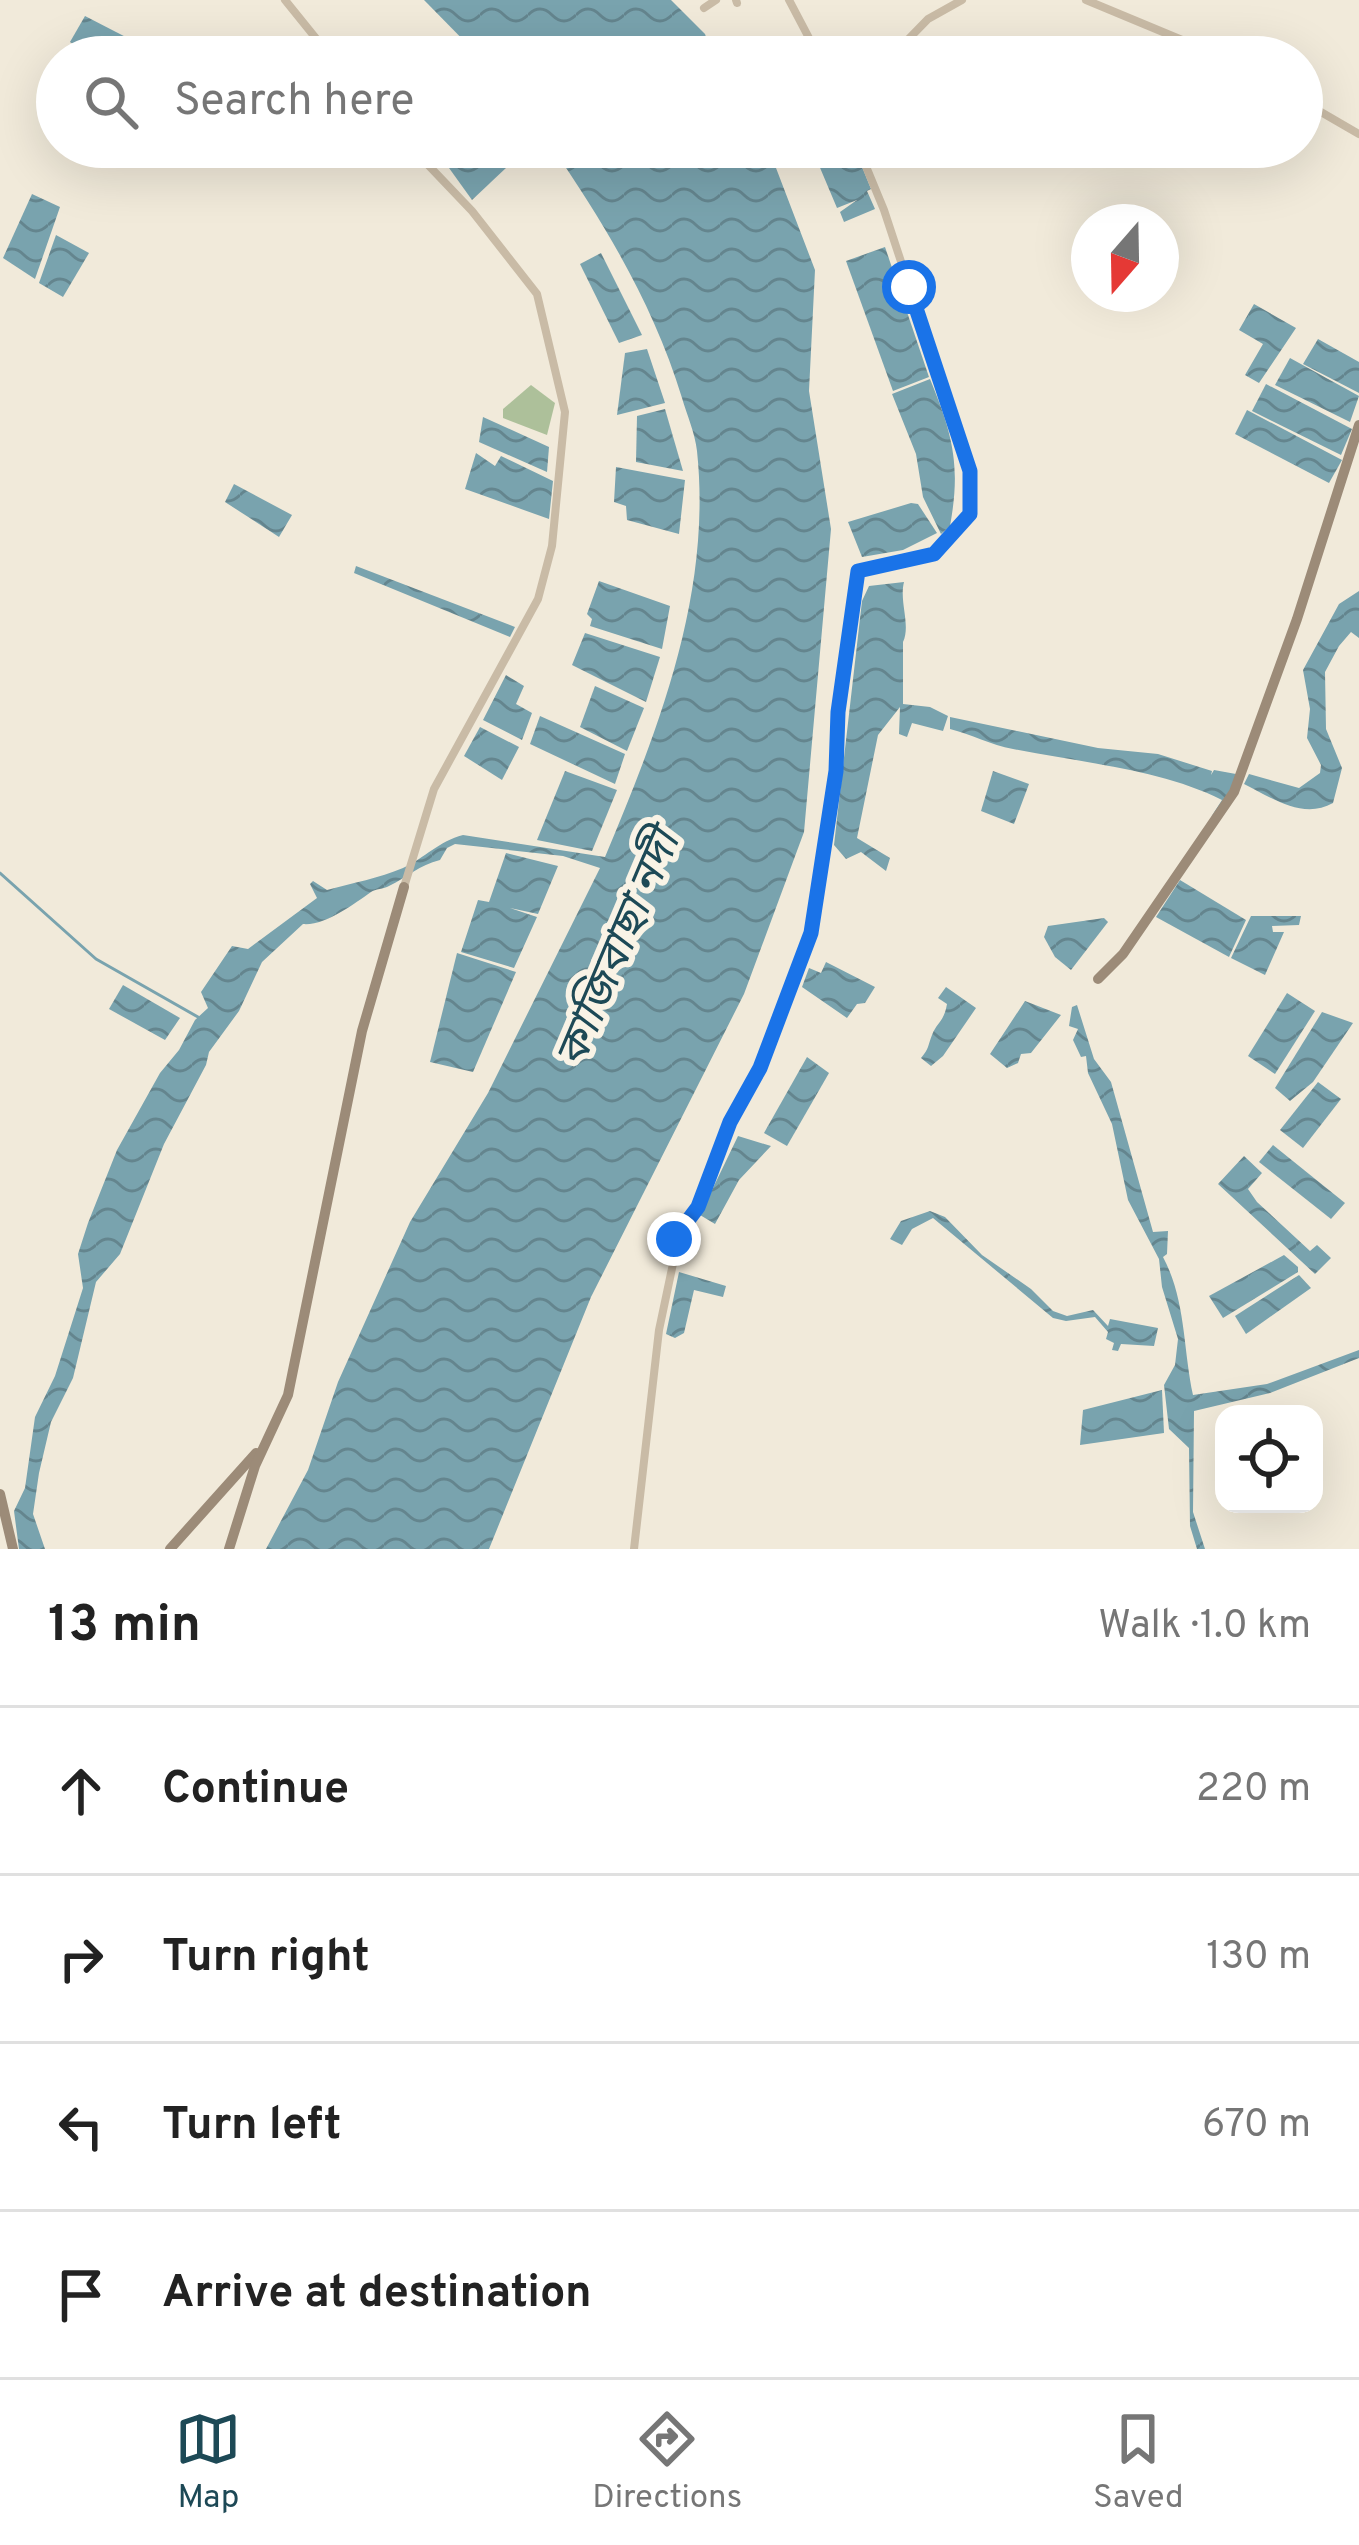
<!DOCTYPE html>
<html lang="en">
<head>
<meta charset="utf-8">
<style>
  :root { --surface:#fff; --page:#f2f2f2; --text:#222; --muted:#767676; --line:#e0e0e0; --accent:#1d4956 }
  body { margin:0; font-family:Overpass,"Noto Sans Bengali",sans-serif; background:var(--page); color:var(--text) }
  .controls { position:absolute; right:36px; bottom:36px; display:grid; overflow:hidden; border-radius:24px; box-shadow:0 12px 48px #0002 }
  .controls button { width:108px; height:108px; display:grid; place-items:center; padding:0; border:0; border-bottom:3px solid var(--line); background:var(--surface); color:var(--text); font:60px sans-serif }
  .compass { position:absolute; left:1071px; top:204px; width:108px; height:108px; border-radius:50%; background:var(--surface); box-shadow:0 12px 48px #0002; rotate:200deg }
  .stop { position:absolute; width:36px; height:36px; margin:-27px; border:9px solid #1a73e8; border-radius:50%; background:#fff }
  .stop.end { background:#1a73e8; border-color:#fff; box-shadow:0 3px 12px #0008 }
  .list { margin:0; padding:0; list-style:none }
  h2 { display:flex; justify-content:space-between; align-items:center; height:156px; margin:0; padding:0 48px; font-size:51px }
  h2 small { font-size:39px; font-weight:400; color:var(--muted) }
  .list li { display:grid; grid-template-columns:78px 1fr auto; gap:36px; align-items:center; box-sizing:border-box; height:168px; padding:0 48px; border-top:3px solid var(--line) }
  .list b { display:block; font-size:45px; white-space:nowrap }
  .list em { font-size:39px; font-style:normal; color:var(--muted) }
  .icon { flex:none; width:66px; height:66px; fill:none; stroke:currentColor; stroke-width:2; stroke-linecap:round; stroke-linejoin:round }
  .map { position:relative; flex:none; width:1359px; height:1549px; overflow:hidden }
  .search { position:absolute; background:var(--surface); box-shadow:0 12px 48px #0002; left:36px; right:36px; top:36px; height:132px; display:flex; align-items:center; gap:30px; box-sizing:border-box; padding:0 42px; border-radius:66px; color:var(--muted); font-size:45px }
  .sheet { height:828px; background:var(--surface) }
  nav { display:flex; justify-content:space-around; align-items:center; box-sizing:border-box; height:168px; border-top:3px solid var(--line); background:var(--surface); font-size:33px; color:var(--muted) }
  nav a { display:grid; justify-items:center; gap:6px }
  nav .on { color:var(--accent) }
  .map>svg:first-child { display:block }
  .grass { fill:#adc09a }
  .water { fill:url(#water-waves) }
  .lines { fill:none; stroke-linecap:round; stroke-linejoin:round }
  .stream { stroke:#79a3ae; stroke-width:3 }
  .street { stroke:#c9bba6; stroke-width:8 }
  .secondary { stroke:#9c8b78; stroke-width:10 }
  .route { stroke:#1a73e8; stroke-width:15 }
  .labels { text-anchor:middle; stroke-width:12; stroke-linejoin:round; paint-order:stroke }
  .water-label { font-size:45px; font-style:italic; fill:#1d4956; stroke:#f9f3e6 }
</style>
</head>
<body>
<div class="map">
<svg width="1359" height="1549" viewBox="0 0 1359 1549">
  <defs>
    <pattern id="water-waves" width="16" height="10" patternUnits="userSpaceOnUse" patternTransform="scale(3)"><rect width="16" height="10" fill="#79a3ae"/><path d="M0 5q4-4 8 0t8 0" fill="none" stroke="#64858e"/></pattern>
  </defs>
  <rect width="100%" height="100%" fill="#f1eada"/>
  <polygon class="grass" points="531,385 555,403 547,435 503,418 503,409"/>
  <g class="water">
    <polygon points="424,0 671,0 705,34 713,57 480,57"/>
    <polygon points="85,16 149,49 144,57 94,57 70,42"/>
    <polygon points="468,147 491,147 507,167 472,200 449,168"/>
    <path d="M552,147H768L815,270L809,391L831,529L804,832L744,994L591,1297L489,1549H266L308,1470L338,1382L410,1222L488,1093L600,868L563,856L455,844L447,848L440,860C419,865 408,877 389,886C384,889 375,889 371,892C354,904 325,926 303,924L262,962L239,1011L209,1052L206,1065L164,1144L120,1254L96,1282L73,1378L51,1422L39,1473L33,1514L45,1549H19L14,1511L25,1488L35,1417L55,1376L83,1288L78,1254L88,1223L117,1150L160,1073L179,1050L195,1020L208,1008L201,992L232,946L248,949L317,898L310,884L313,881L327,890C353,883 379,878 403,868C425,858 439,841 463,835L605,857C659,728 712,594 697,451C695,433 687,415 682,398C654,306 606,226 552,147Z"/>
    <polygon points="815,147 854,147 871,189 867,191 875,209 844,222 840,212 857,200 837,208 818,163"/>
    <polygon points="32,194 60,207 35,279 3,258"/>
    <polygon points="56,235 89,253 63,297 39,283"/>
    <polygon points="885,247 929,377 893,391 846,261"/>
    <polygon points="601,253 642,335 619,343 580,264"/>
    <polygon points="1254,304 1296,328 1259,383 1245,375 1263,344 1239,330"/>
    <polygon points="1318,339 1359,362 1359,393 1303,364"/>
    <polygon points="647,349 665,403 617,415 625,353"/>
    <polygon points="1290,358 1359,396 1350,422 1275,385"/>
    <path d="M930,379C953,435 961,466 950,526L941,534L923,497L916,454L892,394Z"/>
    <polygon points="1266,384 1352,429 1341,455 1252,411"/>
    <polygon points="665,409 683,471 636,462 637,416"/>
    <polygon points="1247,410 1342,460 1329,483 1235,434"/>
    <polygon points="483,417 549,447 547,472 479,442"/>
    <polygon points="476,453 495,466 501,456 553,481 549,519 465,489"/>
    <polygon points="616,467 685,480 679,534 627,520 626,506 614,502"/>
    <polygon points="234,484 292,515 279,537 225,502"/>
    <polygon points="911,503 918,504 937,533 903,550 862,557 848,522"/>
    <polygon points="356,566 515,627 510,637 354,573"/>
    <polygon points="599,581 670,606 662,649 590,626 592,619 587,614"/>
    <path d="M904,582C899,602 911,625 903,642V704L930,707L948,716L943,731L912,723L907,737L899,734L900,707L878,735L857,838L890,858L886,871L861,852L846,859L834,845L862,601L869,586Z"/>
    <path d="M1359,591V638L1351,632L1339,646L1325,672L1326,729L1342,768L1333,803C1303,820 1272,798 1244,784L1249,774L1299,788L1320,773L1321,765L1307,738L1310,709L1303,670L1339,604Z"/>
    <polygon points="585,633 660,657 646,702 572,665"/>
    <polygon points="506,675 524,686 516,704 532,713 522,740 483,720"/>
    <polygon points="595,686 644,708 627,751 580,727"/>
    <polygon points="540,716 625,754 615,784 530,744"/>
    <path d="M950,717L1098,748L1158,754L1212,771L1211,775L1214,770L1236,774L1235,787L1211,817L1222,800C1161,769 1082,763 1013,749C991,745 971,734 950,729Z"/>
    <polygon points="480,727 519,747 502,780 464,756"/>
    <polygon points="565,771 617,790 592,851 537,840"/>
    <polygon points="993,771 1029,784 1014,824 981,811"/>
    <polygon points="506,853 558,866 538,914 510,908 537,917 514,968 461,952 478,900 489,902"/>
    <polygon points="1180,880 1246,920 1229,957 1156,917"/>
    <polygon points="1251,916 1301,916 1299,925 1272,926 1273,932 1284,932 1265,975 1231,958"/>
    <polygon points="1104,918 1108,922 1071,970 1055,957 1044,937 1048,926"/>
    <polygon points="457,953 516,972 473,1072 430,1062"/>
    <polygon points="826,962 875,987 865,1003 857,1004 847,1018 802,987 809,968 821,973"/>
    <polygon points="123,985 180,1018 165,1040 109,1009"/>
    <path d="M946,987L976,1008L943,1056L931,1066L921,1058C929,1049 928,1045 932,1035C937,1022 944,1022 947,1004L938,998Z"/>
    <polygon points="1287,993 1315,1011 1275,1074 1248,1056"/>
    <polygon points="1025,1001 1061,1015 1031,1053 1021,1054 1018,1063 1007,1068 990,1054"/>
    <path d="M1077,1005L1094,1059L1111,1082L1153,1232L1168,1231L1167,1254L1163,1257C1186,1300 1183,1349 1193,1395L1267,1384L1359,1350V1358L1270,1393L1194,1411L1193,1512L1205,1549H1197L1190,1526L1189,1448L1169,1429L1164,1385L1175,1365L1178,1339L1162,1287L1159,1259L1128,1200L1112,1124L1088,1073L1086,1056L1081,1057L1073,1040L1078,1029L1069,1026L1072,1007Z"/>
    <polygon points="1322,1012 1353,1023 1313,1082 1290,1101 1275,1088"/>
    <polygon points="807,1057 829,1073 787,1146 764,1133"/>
    <polygon points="1318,1082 1341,1099 1303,1148 1280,1130"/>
    <polygon points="738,1136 771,1146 739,1180 715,1224 700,1215"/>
    <polygon points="1273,1145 1345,1203 1331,1219 1259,1162"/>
    <polygon points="1244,1156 1262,1173 1248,1189 1257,1202 1310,1251 1317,1245 1331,1258 1315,1274 1218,1184"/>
    <polygon points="930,1211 945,1217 982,1255 1031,1289 1053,1311 1067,1316 1093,1310 1108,1326 1110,1319 1158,1328 1154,1346 1121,1344 1118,1351 1112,1350 1114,1343 1106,1339 1108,1332 1095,1317 1066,1321 1053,1318 933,1218 912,1229 902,1245 890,1239 901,1221"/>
    <polygon points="1284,1255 1298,1267 1298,1272 1223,1318 1209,1296"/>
    <polygon points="679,1272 726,1286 723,1297 694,1290 684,1333 675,1338 666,1334"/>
    <polygon points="1299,1275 1311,1288 1246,1334 1235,1316"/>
    <polygon points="1162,1390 1164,1433 1080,1445 1083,1410"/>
  </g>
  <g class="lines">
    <polyline class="stream" points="0,873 96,959 198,1017"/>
    <g class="street">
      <polyline points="285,0 331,57"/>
      <polyline points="736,0 737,3"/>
      <polyline points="789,0 819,57"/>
      <polyline points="1086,0 1223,57"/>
      <polyline points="704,8 716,0"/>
      <polyline points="891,57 928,19 962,0"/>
      <polyline points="1302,101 1359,134"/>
      <polyline points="404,887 434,789 538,599 552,546 565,412 537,294 472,211 411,147"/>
      <polyline points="634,1549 659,1330 674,1259 674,1239 698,1207 730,1122 760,1068 811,933 836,771 838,712 858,571 933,554 970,514 970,471 884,210 858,147"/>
    </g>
    <g class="secondary">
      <polyline points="1098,979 1123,954 1234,792 1297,619 1359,425"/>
      <polyline points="0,1494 13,1549"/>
      <polyline points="170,1549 256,1453"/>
      <polyline points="229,1549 255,1466 288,1395 362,1031 404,887"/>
    </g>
  </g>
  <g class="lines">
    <polyline class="route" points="674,1239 698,1207 730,1122 760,1068 811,933 836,771 838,712 858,571 934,554 970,514 970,471 909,287"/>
  </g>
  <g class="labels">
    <g class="water-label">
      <text transform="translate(616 948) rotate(-67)" y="16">কাজিবাছা নদী</text>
    </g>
  </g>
</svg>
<div class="controls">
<button><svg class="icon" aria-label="locate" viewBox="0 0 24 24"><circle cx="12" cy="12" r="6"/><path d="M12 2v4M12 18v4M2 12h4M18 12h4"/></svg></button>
</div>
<svg class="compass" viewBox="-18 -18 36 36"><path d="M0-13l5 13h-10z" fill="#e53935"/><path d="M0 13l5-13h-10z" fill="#767676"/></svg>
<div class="stop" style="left:909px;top:287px"></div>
<div class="stop end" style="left:674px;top:1239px"></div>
<div class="search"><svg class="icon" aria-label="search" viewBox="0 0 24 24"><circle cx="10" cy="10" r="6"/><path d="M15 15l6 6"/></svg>Search here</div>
</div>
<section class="sheet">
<h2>13 min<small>Walk · 1.0 km</small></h2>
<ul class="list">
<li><svg class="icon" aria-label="ahead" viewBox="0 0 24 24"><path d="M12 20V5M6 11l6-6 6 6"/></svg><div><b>Continue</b></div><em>220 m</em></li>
<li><svg class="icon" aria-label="right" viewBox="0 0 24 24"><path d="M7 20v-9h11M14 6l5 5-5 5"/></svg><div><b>Turn right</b></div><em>130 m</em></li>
<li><svg class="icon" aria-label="left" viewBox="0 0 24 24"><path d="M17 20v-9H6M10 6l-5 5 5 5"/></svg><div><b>Turn left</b></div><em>670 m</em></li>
<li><svg class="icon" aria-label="arrive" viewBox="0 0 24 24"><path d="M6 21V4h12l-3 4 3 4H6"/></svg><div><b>Arrive at destination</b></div></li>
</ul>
</section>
<nav>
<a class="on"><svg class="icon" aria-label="map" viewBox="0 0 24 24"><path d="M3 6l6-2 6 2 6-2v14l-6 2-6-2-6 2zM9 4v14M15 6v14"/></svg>Map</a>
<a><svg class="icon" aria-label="directions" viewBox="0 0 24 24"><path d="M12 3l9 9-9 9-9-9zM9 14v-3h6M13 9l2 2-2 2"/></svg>Directions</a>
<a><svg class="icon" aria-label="saved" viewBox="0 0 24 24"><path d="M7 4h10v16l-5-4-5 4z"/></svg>Saved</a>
</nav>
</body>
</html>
